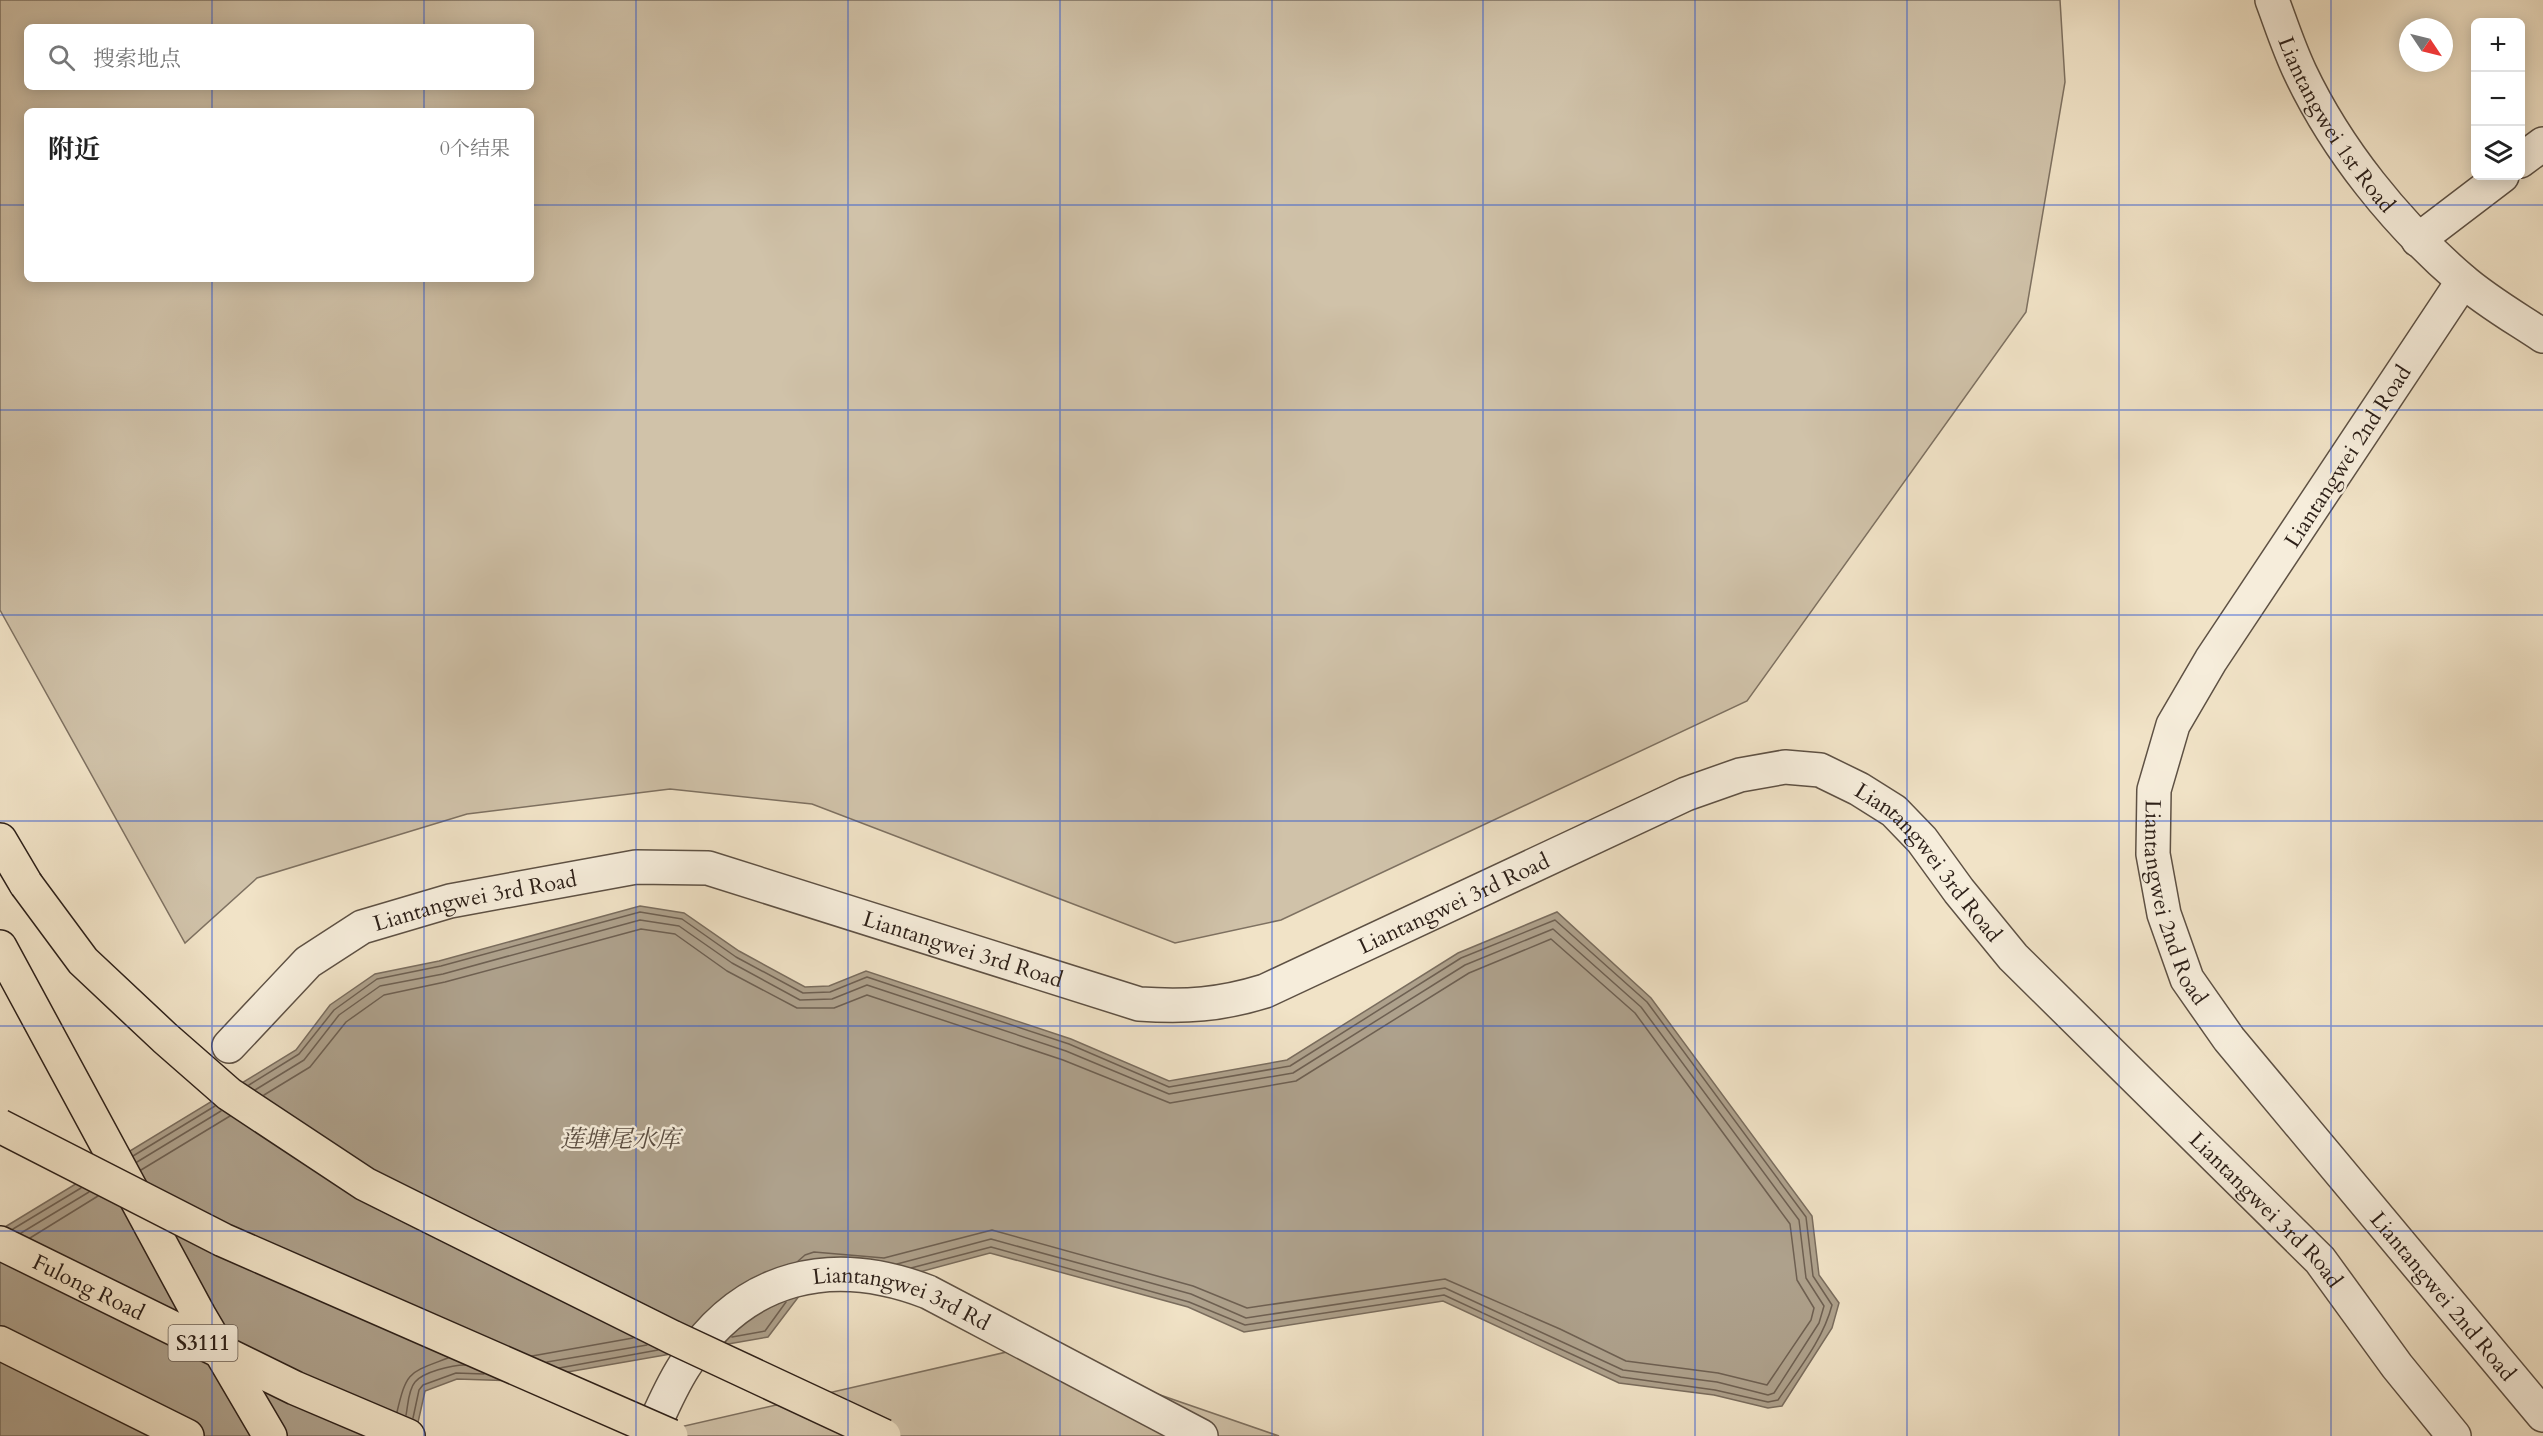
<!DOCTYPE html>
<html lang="zh">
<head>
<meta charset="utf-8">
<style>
  :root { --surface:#fff; --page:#f2f2f2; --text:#222; --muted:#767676; --line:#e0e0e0 }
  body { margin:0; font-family:Cardo,"Noto Serif SC",serif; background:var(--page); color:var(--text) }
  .controls { position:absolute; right:18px; top:18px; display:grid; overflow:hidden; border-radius:9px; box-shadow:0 3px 15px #0003 }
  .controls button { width:54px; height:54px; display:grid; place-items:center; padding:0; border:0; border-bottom:2px solid var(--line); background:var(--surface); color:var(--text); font:30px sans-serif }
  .compass { position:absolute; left:2399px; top:18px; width:54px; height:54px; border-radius:50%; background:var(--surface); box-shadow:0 3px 15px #0003; rotate:125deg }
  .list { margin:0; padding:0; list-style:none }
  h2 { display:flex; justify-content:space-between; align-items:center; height:78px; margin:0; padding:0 24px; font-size:26px }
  h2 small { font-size:20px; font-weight:400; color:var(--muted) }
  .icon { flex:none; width:33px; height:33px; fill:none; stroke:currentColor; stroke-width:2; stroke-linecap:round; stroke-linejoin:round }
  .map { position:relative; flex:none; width:2543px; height:1436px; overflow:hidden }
  .search { position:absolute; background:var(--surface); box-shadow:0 3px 15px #0003; left:24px; top:24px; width:510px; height:66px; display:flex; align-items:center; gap:15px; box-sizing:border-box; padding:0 21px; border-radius:9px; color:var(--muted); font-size:22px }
  .panel { position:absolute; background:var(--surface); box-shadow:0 3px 15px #0003; left:24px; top:108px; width:510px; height:174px; border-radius:9px }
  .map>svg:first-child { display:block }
  .green { fill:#d0c2a9; stroke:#7e7161; stroke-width:1.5; fill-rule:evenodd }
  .water { fill:#aea18c; stroke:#7a6d5e; stroke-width:1.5 }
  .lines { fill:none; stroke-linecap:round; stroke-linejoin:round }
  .shore { stroke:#6e6052; stroke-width:1.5 }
  .minor-casing { stroke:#5e5144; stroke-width:36 }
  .highway-casing { stroke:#2d2019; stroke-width:36 }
  .minor { stroke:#f6eddb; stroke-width:33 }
  .highway { stroke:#f1e3c7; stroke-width:33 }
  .highway-bridge-casing { stroke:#2d2019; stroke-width:36; stroke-linecap:butt }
  .highway-bridge { stroke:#f1e3c7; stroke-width:33 }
  .grid { fill:none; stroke:#1d4ed8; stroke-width:1.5; stroke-opacity:0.55 }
  .labels { text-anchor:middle; stroke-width:5; stroke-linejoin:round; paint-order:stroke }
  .shield { fill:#f6eddb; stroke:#695e53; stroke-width:1.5 }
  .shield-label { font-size:21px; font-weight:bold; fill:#2d2019 }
  .street-label { font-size:22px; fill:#2d2019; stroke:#f6eddb }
  .water-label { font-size:24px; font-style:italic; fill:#5a4d41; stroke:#f6eddb }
</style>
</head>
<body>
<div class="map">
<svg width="2543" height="1436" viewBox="0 0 2543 1436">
  <rect width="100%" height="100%" fill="#f1e3c7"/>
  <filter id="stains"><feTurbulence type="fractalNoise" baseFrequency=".00333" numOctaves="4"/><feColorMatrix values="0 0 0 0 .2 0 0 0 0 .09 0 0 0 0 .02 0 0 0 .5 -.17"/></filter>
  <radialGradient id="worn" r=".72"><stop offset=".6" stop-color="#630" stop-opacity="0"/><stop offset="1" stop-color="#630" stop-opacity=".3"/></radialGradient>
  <g class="green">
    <path d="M0,0H2060L2065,82L2026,312L1747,701L1281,920L1175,943L812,804L670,789L467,814L257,878L185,943L0,610ZM27,27H531V87H27ZM27,111H531V279H27Z"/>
    <polygon points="1024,1348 1279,1436 641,1436"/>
  </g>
  <polygon class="water" points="640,906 684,913 739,951 805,987 829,986 866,971 1071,1039 1169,1081 1287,1060 1458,953 1557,912 1651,998 1812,1216 1819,1275 1839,1303 1832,1328 1782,1406 1768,1408 1714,1395 1619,1383 1443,1301 1244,1332 1188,1307 990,1253 886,1281 815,1275 768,1337 516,1381 457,1379 425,1391 415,1436 0,1436 0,1230 296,1050 330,1005 375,974 439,961"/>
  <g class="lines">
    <g class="shore">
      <path d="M249,1085L299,1054L334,1010L377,979L441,966L640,912L682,919L736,957L803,993L830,992L867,977L1069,1044L1169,1087L1290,1066L1461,958L1555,920L1647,1002L1806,1217L1813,1276L1832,1305C1823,1340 1798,1370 1778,1400L1768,1402L1715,1390L1621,1377L1444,1295L1245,1325L1189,1302L991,1247L911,1268"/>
      <polyline points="255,1090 304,1060 339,1015 380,986 443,974 640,920 679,926 732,963 800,1000 832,999 867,985 1066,1051 1169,1094 1293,1073 1465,965 1553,929 1641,1007 1799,1220 1806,1278 1824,1306 1819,1323 1774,1393 1768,1395 1717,1382 1623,1370 1445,1288 1246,1318 1191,1294 991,1239 897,1264"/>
      <polyline points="264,1095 310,1067 346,1022 384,995 445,982 641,929 675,934 727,971 797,1008 834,1008 867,995 1063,1060 1170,1103 1296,1081 1469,973 1551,939 1635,1013 1790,1224 1797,1280 1814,1308 1811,1320 1767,1385 1718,1373 1626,1361 1560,1329 1445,1279 1247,1308 1193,1286 992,1230 884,1258 814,1252 805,1255 797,1262"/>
      <polyline points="133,1156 215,1106"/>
      <polyline points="137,1162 221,1111"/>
      <polyline points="141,1170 230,1116"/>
      <polyline points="13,1229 81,1188"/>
      <polyline points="21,1233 89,1192"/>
      <polyline points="30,1238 98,1196"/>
      <polyline points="732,1337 765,1331 786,1302"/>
      <polyline points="532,1356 633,1338"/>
      <polyline points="547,1362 647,1345"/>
      <polyline points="559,1368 658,1350"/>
      <path d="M397,1412C407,1370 409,1373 448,1358"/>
      <path d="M406,1415C408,1406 408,1390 415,1382C423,1372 452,1365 465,1365"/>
      <polyline points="413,1418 419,1390 423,1385 456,1373 484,1374"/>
    </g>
    <g class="minor-casing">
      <g id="minor">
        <path id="s1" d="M2272,0C2281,24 2289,49 2300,72C2337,150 2396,223 2461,279C2486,301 2516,318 2543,336"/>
        <polyline points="2520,161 2543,144"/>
        <polyline points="2418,240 2502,176"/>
        <path id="s2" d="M2463,281L2211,660L2173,725L2154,790L2153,854L2164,914L2187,979L2229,1039L2543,1415"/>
        <path id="s3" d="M229,1046L308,962L362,927L450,901L636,867L708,868L1139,1004C1186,1007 1220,1005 1265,991L1686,794L1740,775L1785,767L1820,770L1859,789L1894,811L1922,840L1959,891L2013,957L2320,1260L2397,1366L2454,1436"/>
        <path id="s4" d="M649,1436C661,1412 671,1385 687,1362C745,1275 832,1255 928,1292L1201,1436"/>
      </g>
    </g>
    <g class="highway-casing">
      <g id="highway">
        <polyline points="0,840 26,884"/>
        <polyline points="0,947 199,1315 270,1436"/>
        <path id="s5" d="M0,1243L295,1388L408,1436"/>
        <polyline points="0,1343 187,1436"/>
      </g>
    </g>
    <use href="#minor" class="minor"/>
    <use href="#highway" class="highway"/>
    <g class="highway-bridge-casing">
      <g id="highway-bridge">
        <polyline points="26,884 83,961 165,1038 229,1094 365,1184 672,1337 884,1436"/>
        <polyline points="0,1126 223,1240 671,1436"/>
      </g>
    </g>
    <use href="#highway-bridge" class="highway-bridge"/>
  </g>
  <path class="grid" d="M212,0V27M424,0V27M636,0V1436M848,0V1436M1060,0V1436M1272,0V1436M1483,0V1436M1695,0V1436M1907,0V1436M2119,0V1436M2331,0V1436M212,87V111M424,87V111M0,205H27M531,205H2543M212,279V1436M424,279V1436M0,410H2543M0,615H2543M0,821H2543M0,1026H2543M0,1231H2543"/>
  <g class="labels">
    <rect class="shield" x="168.5" y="1325" width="69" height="36" rx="4.5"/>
    <g class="shield-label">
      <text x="203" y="1350">S3111</text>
    </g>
    <g class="street-label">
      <text dy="8" stroke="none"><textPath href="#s1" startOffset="141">Liantangwei 1st Road</textPath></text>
      <text transform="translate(2347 456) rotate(-57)" y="8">Liantangwei 2nd Road</text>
      <text dy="8" stroke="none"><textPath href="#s3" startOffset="1860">Liantangwei 3rd Road</textPath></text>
      <text dy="8" stroke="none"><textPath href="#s2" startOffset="714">Liantangwei 2nd Road</textPath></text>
      <text dy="8" stroke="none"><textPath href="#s3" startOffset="296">Liantangwei 3rd Road</textPath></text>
      <text dy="8" stroke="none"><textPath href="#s3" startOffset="1320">Liantangwei 3rd Road</textPath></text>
      <text dy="8" stroke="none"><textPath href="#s3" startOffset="800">Liantangwei 3rd Road</textPath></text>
      <text dy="8" stroke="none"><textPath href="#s3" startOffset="2346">Liantangwei 3rd Road</textPath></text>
      <text dy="8" stroke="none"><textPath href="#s5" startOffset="99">Fulong Road</textPath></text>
      <text dy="8" stroke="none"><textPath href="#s2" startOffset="1200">Liantangwei 2nd Road</textPath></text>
      <text dy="8" stroke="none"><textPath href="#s4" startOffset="333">Liantangwei 3rd Rd</textPath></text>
    </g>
    <g class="water-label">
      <text x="620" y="1147">莲塘尾水库</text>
    </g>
  </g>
  <rect width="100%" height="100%" filter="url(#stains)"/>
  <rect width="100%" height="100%" fill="url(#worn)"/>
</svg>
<div class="controls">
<button>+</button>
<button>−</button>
<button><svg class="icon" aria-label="layers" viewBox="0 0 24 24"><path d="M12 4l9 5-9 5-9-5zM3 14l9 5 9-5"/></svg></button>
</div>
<svg class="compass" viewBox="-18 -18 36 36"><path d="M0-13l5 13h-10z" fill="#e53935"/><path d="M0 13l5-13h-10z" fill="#767676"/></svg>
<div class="search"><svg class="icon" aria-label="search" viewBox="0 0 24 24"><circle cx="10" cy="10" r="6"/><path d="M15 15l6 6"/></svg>搜索地点</div>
<section class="panel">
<h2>附近<small>0个结果</small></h2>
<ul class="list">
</ul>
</section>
</div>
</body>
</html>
